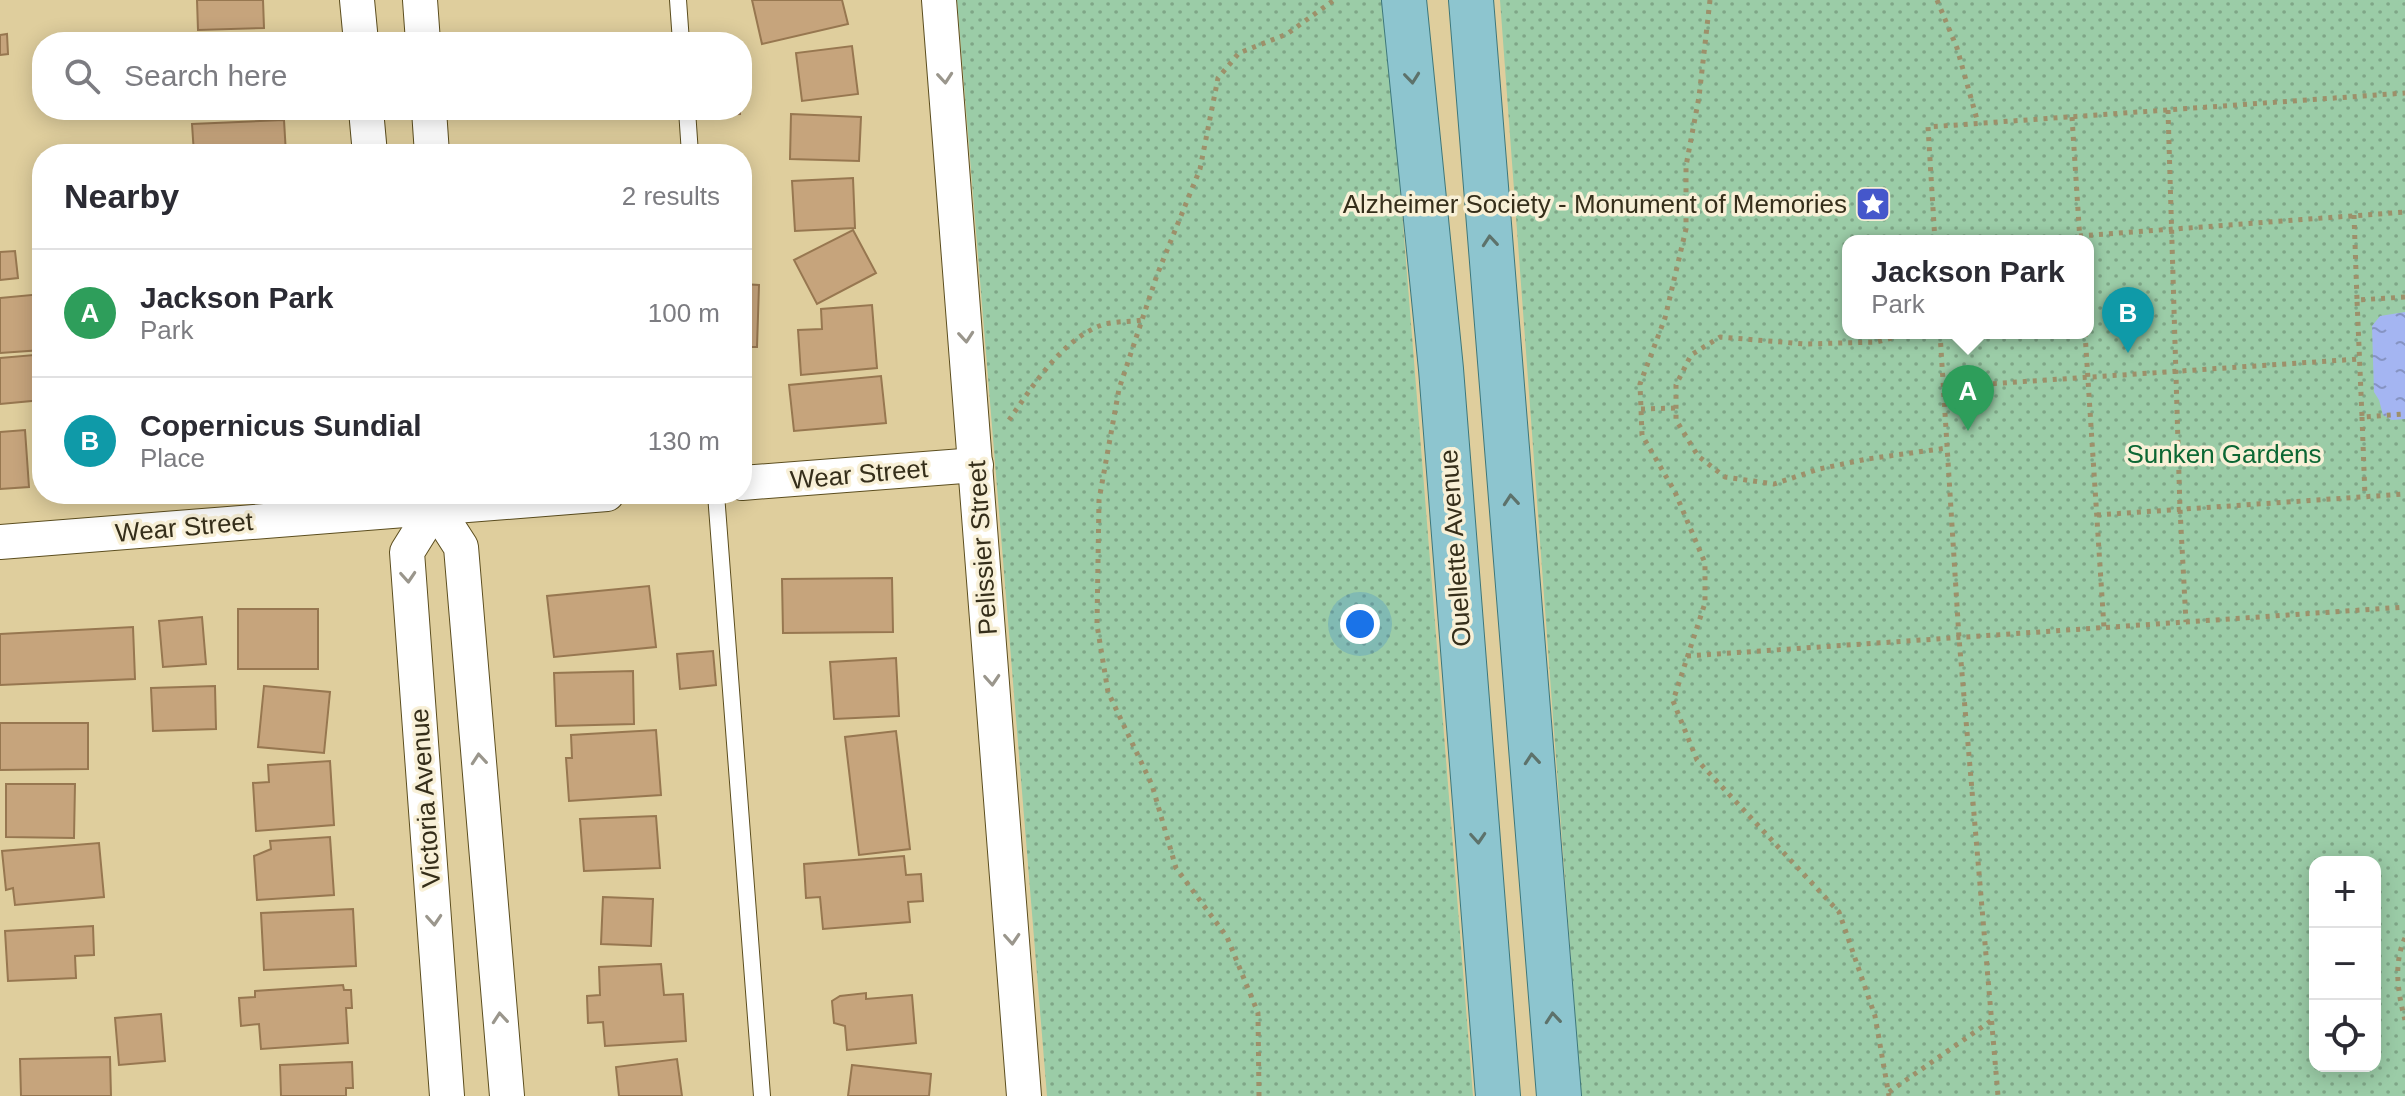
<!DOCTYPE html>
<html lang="en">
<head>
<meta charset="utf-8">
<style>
  :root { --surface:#fff; --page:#f2f2f3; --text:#2b2b33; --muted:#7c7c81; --line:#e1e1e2; --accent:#2563eb }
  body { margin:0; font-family:Arial,sans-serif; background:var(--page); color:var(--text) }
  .controls { position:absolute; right:24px; bottom:24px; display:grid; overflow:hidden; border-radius:16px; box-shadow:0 4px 20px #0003 }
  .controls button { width:72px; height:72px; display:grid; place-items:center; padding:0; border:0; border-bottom:2px solid var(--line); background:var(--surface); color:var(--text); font:40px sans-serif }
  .you { position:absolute; left:1360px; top:624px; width:28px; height:28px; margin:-20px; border:6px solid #fff; border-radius:50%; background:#1a73e8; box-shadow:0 0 0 12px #1a73e833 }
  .badge { display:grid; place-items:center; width:52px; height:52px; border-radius:50%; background:var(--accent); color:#fff; font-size:26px; font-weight:700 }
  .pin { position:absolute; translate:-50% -66px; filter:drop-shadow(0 2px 4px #0008) }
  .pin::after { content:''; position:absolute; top:42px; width:28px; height:24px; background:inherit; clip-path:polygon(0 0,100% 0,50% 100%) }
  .popup { position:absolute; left:1842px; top:235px; width:252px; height:104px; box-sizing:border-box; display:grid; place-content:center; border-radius:16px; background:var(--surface); filter:drop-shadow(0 2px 6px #0005); font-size:26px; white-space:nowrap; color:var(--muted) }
  .popup b { font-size:30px; color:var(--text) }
  .popup::after { content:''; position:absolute; left:50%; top:100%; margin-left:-16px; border:16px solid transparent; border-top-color:var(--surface) }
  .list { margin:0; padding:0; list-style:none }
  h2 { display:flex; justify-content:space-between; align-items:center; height:104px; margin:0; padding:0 32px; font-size:34px }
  h2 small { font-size:26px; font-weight:400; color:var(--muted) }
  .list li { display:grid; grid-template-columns:52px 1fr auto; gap:24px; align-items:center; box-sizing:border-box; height:128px; padding:0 32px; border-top:2px solid var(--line) }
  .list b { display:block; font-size:30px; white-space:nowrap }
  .list p { margin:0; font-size:26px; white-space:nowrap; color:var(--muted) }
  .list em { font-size:26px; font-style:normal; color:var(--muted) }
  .icon { flex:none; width:44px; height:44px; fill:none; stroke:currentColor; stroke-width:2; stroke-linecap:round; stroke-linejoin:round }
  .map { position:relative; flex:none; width:2405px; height:1096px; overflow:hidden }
  .search { position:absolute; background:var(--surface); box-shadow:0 4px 20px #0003; left:32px; top:32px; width:720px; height:88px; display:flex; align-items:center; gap:20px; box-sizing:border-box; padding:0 28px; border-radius:32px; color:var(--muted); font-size:30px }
  .panel { position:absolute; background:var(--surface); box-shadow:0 4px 20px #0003; left:32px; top:144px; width:720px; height:360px; border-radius:32px }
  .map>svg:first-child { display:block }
  .green { fill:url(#green-dots); fill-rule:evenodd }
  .water { fill:url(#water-ripples) }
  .building { fill:#c6a47c; stroke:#977750; stroke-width:2 }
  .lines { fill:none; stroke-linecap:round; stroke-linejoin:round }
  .lane-casing { stroke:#5c4e1f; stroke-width:18 }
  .street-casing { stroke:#5c4e1f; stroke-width:36 }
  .primary-casing { stroke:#3d777b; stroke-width:46 }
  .path { stroke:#9d906a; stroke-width:5; stroke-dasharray:4 6; stroke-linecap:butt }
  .lane { stroke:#fff; stroke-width:16 }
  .street { stroke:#fff; stroke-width:34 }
  .primary { stroke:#8dc5cf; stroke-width:44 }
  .oneway { stroke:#9a968c }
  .oneway2 { stroke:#5d726b }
  .labels { text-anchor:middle; stroke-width:7; stroke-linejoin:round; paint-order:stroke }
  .poi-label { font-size:26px; fill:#352e1a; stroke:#f8f0d7; text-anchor:end }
  .park-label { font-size:26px; fill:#0c6734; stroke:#f8f0d7 }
  .street-label { font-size:26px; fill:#352e1a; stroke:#f8f0d7 }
</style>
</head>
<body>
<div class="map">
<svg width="2405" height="1096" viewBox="0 0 2405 1096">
  <defs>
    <pattern id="green-dots" width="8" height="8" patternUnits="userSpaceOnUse" patternTransform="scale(2)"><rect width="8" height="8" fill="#9bcca7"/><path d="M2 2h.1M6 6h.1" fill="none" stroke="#7fa687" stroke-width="1.8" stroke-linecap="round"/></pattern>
    <pattern id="water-ripples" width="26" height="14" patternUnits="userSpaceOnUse" patternTransform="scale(2)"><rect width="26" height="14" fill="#a4b5f2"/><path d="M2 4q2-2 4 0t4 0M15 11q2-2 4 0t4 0" fill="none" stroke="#8694c3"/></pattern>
  </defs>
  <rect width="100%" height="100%" fill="#dfce9d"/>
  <g class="green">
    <polygon points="957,0 1383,0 1392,87 1473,1096 1047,1096"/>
    <path d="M1500,0H2405V1096H1581ZM1848,241H2088V333H1848ZM2315,862H2375V1066H2315Z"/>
  </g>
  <polygon class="water" points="2405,312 2405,419 2392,420 2383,415 2379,400 2374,392 2372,326 2380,316"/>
  <g class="building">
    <polygon points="197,0 263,0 264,28 198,30"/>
    <polygon points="752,0 842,0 848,24 762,44"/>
    <polygon points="7,34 8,54 0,55 0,35"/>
    <polygon points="579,38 579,42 529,42 529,41"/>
    <polygon points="852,46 858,94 802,101 796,53"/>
    <polygon points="533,110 583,110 583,115 533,118"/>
    <polygon points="712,110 740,110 740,114 713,115"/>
    <polygon points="791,114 861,117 859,161 790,159"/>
    <polygon points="284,120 286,154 194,154 192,124"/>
    <polygon points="853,178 855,228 795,231 792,181"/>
    <polygon points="853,230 876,273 817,304 794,260"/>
    <polygon points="15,251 18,278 0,280 0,252"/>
    <polygon points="742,284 759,285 757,347 742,347"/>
    <polygon points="42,294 42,350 0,353 0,298"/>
    <polygon points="872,305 877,368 801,375 798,330 822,329 821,309"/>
    <polygon points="34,355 38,390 42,389 42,400 0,404 0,358"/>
    <polygon points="881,376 886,423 794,431 789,385"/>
    <polygon points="25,430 29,487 0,489 0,432"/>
    <polygon points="892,578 893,632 783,633 782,579"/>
    <polygon points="649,586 656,647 554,657 547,596"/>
    <rect x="238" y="609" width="80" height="60"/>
    <polygon points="202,617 206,664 163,667 159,621"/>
    <polygon points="133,627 135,679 0,685 0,634"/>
    <polygon points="713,651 716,685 680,689 677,654"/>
    <polygon points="896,658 899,716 834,719 830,662"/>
    <polygon points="633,671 634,724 556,726 554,673"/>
    <polygon points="215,686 216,729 153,731 151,688"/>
    <polygon points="264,686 330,692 324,753 258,747"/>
    <polygon points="0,723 88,723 88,769 0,770"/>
    <polygon points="656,730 661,795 569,801 566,758 572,758 571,735"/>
    <polygon points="896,731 910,849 859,855 845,737"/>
    <polygon points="330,761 334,825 256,831 253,783 269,782 268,765"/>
    <polygon points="6,784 75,784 74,838 6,837"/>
    <polygon points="656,816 660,868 584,871 580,819"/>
    <polygon points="330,837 334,895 257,900 254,856 271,849 270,841"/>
    <polygon points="99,843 104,897 15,905 13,888 6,890 2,851"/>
    <polygon points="904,856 906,875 921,874 923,901 908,902 910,922 823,929 820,897 806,898 804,864"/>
    <polygon points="603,897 653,899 651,946 601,944"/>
    <polygon points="353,909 356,966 264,970 261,913"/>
    <polygon points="93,926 94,955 75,956 76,978 8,981 5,931"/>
    <polygon points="661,964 664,995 683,994 686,1041 605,1046 603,1022 588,1023 587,996 600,995 599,967"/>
    <polygon points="343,985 344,990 351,990 352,1008 346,1008 348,1043 261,1049 259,1024 241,1026 239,998 255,997 255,991"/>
    <polygon points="866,993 866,999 912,995 916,1043 847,1050 845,1026 834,1023 832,1001 840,996"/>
    <polygon points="161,1014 165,1061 119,1065 115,1018"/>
    <polygon points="110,1057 111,1096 21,1096 20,1059"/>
    <polygon points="677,1059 682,1096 619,1096 616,1067"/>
    <polygon points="352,1062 353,1088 346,1088 346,1096 281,1096 280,1065"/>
    <polygon points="852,1065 931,1074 929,1096 848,1096"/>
  </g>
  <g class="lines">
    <g class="lane-casing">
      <g id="lane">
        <polyline points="678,0 681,42"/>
        <polyline points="687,110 690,154"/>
        <polyline points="716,494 762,1096"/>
      </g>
    </g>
    <g class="street-casing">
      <g id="street">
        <polyline points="357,0 361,42"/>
        <polyline points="420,0 423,42"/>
        <polyline points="939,0 1024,1096"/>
        <polyline points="366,110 370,154"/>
        <polyline points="429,110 432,154"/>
        <polyline points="742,483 976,465"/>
        <polyline points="427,494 461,547 507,1096"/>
        <polyline points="438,494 435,507 407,552 447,1096"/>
        <polyline points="0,542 607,494"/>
      </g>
    </g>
    <g class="primary-casing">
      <g id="primary">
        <polyline points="1404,0 1441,369 1498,1096"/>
        <polyline points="1471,0 1559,1096"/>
      </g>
    </g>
    <g class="path">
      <polyline points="1710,0 1699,97 1686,166 1686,229 1665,318 1640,384 1642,435 1675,492 1705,563 1705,603 1673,701 1697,760 1839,912 1875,1016 1889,1096"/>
      <polyline points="1937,0 1957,48 1978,123"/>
      <polyline points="2168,110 2180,509 2186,622"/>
      <polyline points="2072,117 2080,241"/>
      <polyline points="2354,215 2357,300"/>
      <polyline points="2079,236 2405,212"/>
      <polyline points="1935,241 1928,127 2405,93"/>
      <polyline points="2405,297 2357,300 2362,417 2405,414"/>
      <polyline points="1911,333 1877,342 1805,344 1720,337 1691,355 1676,385 1676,420 1698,456 1725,477 1774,484 1819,469 1867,459 1947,448"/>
      <polyline points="1940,333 1959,638 1998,1096"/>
      <polyline points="2085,333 2104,628"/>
      <polyline points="1943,387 2359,359"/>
      <polyline points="1641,409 1676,408"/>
      <polyline points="2362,417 2365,497"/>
      <path d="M1009,420C1033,386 1059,343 1099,326C1111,321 1129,322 1142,320"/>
      <polyline points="2097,515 2405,494"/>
      <polyline points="1687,656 2405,607"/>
      <path d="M2405,938C2393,964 2398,993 2405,1020"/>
      <polyline points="1889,1092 1992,1020"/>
      <polyline points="1259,1096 1258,1013 1227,937 1176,868 1152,785 1108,692 1097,625 1099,500 1119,389 1157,275 1200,169 1218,78 1239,53 1287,34 1334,0"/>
    </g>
    <use href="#lane" class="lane"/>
    <use href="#street" class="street"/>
    <use href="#primary" class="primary"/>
  </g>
  <defs><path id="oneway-chevron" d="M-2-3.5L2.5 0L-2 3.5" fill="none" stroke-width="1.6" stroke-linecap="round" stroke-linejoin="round" transform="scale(2)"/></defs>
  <g class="oneway">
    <use href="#oneway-chevron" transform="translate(945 78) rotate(85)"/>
    <use href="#oneway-chevron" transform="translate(966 337) rotate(85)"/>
    <use href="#oneway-chevron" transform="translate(408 577) rotate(86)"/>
    <use href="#oneway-chevron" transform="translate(992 680) rotate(86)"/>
    <use href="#oneway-chevron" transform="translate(479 759) rotate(-95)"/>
    <use href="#oneway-chevron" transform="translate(434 920) rotate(86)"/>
    <use href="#oneway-chevron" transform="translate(1012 939) rotate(86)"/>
    <use href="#oneway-chevron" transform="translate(500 1018) rotate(-95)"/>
  </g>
  <g class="oneway2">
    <use href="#oneway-chevron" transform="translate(1412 78) rotate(84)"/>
    <use href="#oneway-chevron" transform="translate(1490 241) rotate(-95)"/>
    <use href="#oneway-chevron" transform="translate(1511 500) rotate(-95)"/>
    <use href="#oneway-chevron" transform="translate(1532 759) rotate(-95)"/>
    <use href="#oneway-chevron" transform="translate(1478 838) rotate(86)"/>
    <use href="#oneway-chevron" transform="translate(1553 1018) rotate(-95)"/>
  </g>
  <defs>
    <g id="sight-square" transform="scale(1.8)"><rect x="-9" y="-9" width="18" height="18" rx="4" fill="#4557cb" stroke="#f8f0d7"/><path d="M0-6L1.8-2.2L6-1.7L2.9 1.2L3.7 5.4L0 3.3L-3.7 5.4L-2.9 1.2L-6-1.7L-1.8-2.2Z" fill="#fff"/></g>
  </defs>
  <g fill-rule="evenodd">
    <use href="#sight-square" x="1873" y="204"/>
  </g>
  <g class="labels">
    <g class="poi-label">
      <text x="1847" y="213">Alzheimer Society - Monument of Memories</text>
    </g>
    <g class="park-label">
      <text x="2224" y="463">Sunken Gardens</text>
    </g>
    <g class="street-label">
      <text transform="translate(859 474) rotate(-5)" y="9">Wear Street</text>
      <text transform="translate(184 527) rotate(-5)" y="9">Wear Street</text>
      <text transform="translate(982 548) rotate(-94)" y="9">Pelissier Street</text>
      <text transform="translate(1455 548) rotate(-94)" y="9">Ouellette Avenue</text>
      <text transform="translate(425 798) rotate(-94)" y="9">Victoria Avenue</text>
    </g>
  </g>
</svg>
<div class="controls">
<button>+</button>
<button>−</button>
<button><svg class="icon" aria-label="locate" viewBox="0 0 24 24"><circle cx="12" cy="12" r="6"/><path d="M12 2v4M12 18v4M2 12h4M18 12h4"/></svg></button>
</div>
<div class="you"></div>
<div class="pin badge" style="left:1968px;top:431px;background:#2e9e5b">A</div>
<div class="popup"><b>Jackson Park</b>Park</div>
<div class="pin badge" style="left:2128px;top:353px;background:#0f9aa8">B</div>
<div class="search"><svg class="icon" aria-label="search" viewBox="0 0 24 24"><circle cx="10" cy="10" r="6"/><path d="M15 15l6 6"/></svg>Search here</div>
<section class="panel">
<h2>Nearby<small>2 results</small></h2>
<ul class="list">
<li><span class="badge" style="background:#2e9e5b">A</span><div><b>Jackson Park</b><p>Park</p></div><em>100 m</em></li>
<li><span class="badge" style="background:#0f9aa8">B</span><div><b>Copernicus Sundial</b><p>Place</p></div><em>130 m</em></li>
</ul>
</section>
</div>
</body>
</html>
